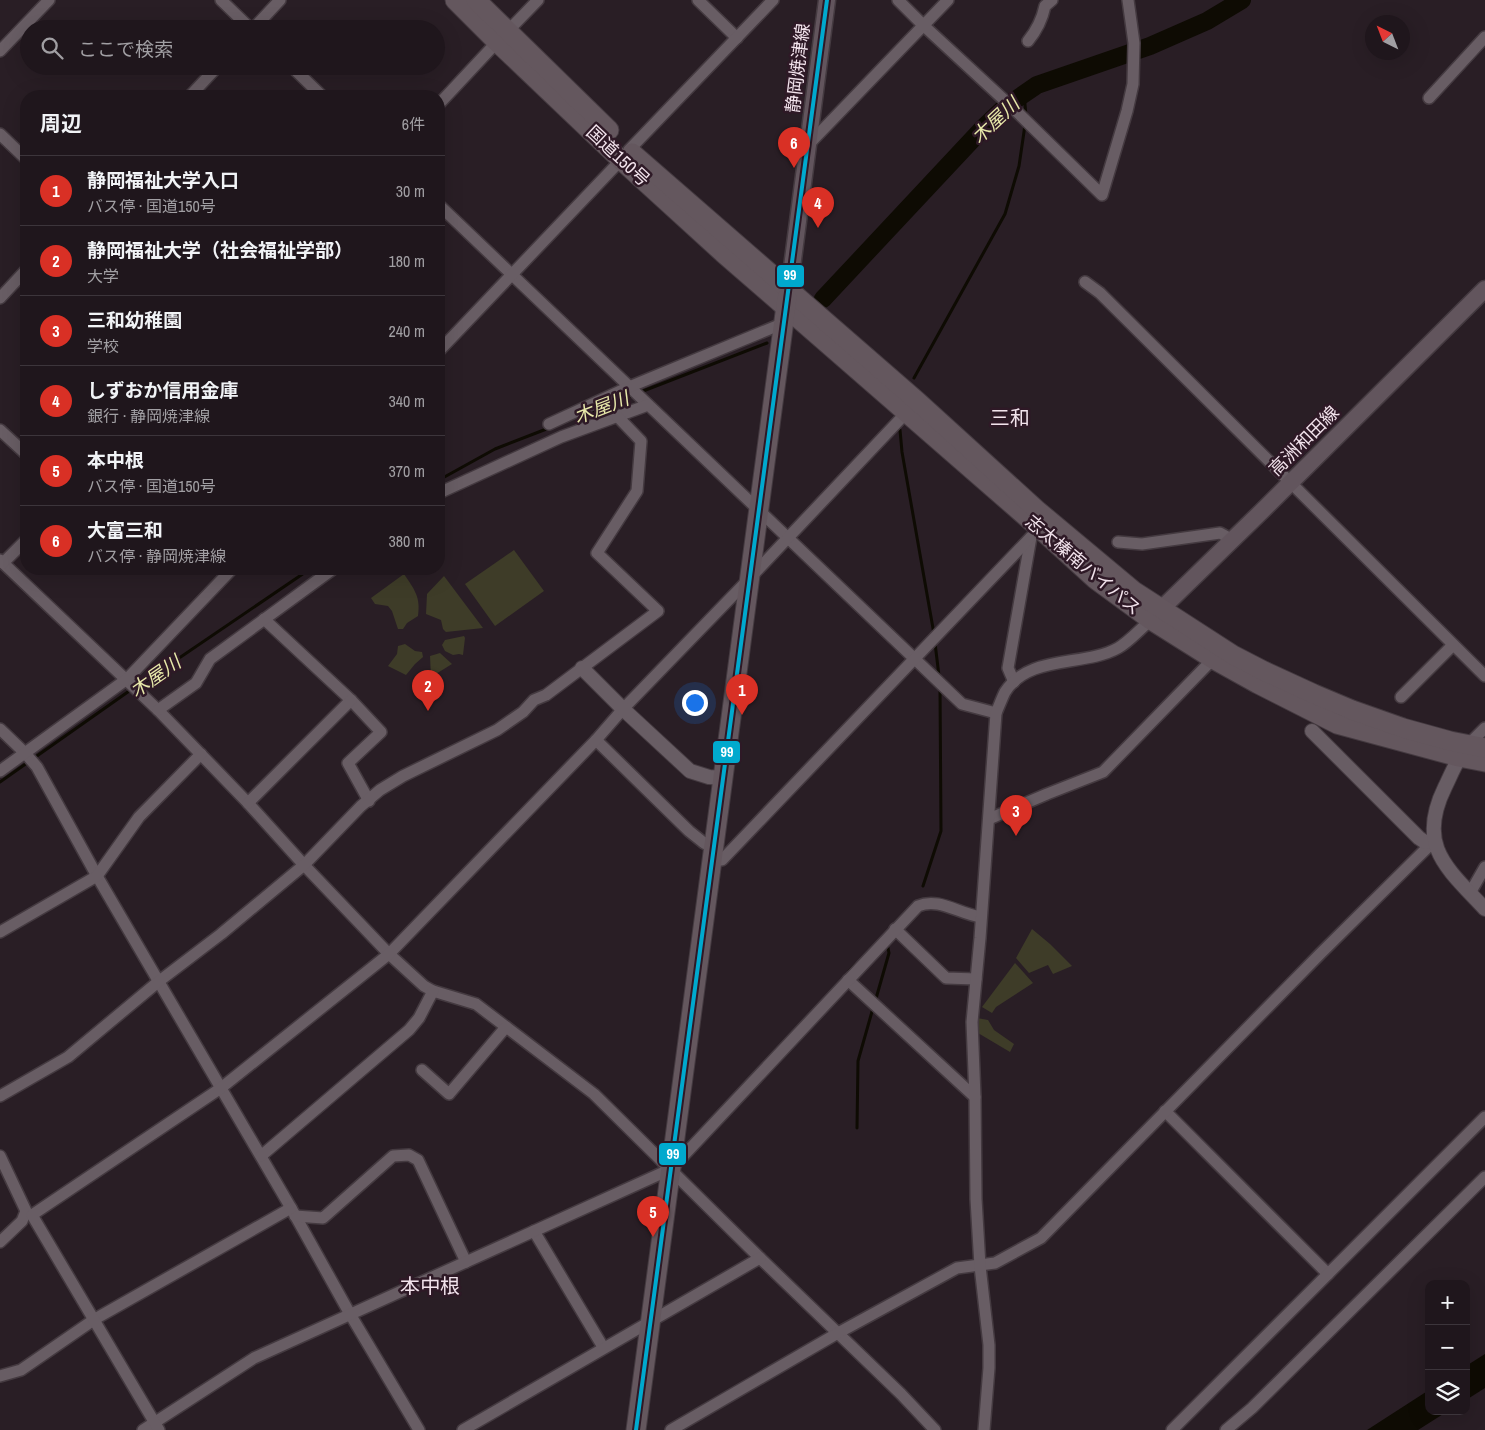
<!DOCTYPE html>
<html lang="ja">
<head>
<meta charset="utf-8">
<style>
  :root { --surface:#1f161c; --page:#2c2329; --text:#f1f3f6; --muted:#a19fa3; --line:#3c353b; --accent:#d93025 }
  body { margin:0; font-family:"Archivo Narrow","Noto Sans JP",sans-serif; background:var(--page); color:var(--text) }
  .controls { position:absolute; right:15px; bottom:15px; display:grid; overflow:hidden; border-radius:10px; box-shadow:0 5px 20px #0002 }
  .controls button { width:45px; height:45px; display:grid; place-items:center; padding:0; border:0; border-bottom:1px solid var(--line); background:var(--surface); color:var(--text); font:25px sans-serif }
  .compass { position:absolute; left:1365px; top:15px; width:45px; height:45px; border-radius:50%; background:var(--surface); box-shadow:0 5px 20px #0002; rotate:318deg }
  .you { position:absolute; left:694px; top:702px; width:18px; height:18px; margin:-12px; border:4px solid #fff; border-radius:50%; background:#1a73e8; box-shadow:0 0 0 8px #1a73e833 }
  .badge { display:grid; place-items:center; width:32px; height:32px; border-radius:50%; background:var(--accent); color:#fff; font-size:16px; font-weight:700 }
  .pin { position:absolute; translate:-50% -41px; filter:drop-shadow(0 1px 2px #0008) }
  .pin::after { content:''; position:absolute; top:26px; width:18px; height:15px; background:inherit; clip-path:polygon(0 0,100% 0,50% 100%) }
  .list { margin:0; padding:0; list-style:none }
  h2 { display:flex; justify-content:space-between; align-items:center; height:65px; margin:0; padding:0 20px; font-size:21px }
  h2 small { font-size:16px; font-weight:400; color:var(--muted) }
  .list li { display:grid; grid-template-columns:32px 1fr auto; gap:15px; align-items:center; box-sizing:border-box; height:70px; padding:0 20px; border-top:1px solid var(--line) }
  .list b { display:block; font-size:19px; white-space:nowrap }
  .list p { margin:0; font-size:16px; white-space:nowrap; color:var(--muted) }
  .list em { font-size:16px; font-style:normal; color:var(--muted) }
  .icon { flex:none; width:28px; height:28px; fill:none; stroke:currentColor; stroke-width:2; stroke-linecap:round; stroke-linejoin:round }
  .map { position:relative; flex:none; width:1485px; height:1430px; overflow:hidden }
  .search { position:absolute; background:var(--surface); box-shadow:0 5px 20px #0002; left:20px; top:20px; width:425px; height:55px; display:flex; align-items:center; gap:12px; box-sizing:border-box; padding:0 18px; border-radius:28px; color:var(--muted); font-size:19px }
  .panel { position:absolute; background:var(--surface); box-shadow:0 5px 20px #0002; left:20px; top:90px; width:425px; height:485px; border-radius:20px }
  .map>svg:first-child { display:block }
  .green { fill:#3e3c28 }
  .water { fill:#0e0b03 }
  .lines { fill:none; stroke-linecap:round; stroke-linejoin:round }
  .stream { stroke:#0e0b03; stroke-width:3 }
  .river { stroke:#0e0b03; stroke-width:18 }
  .minor-casing { stroke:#443a40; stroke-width:14 }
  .tertiary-casing { stroke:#443a40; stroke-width:16 }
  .secondary-casing { stroke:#443a40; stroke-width:19 }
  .trunk-casing { stroke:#443a40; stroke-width:21 }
  .minor { stroke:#685d64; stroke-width:11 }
  .tertiary { stroke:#685d64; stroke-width:14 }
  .secondary { stroke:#62555d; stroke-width:16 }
  .trunk { stroke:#64575e; stroke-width:19 }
  .bus-1-casing { stroke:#2e1926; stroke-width:8 }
  .bus-1 { stroke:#00a9ce; stroke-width:4 }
  .labels { text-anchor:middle; stroke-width:5; stroke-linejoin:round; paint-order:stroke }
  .street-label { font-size:18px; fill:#f2e3ec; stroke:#2e1926 }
  .water-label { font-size:19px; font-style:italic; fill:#e8e9aa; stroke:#2e1926 }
  .quarter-label { font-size:20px; fill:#f2e3ec; stroke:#2e1926 }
  .line-badge { stroke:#2e1926; stroke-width:2 }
  .badge-label { font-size:14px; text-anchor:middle; font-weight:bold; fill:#fff }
</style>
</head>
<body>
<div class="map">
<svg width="1485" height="1430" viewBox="0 0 1485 1430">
  <rect width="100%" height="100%" fill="#291e25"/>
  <g class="green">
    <polygon points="514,550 544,591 495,626 465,584"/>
    <path d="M404,574C414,589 421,597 418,616L407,623L403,629H398L392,611L388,606L375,604L371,598Z"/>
    <polygon points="444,576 483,628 446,632 443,629 441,620 426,614 427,594"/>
    <polygon points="464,636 465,638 463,655 459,654 453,655 445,651 442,645 445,640"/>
    <polygon points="405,644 415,651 422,652 423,657 415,664 406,675 388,666 397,654 398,646"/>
    <polygon points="440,653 452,664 431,677 430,656"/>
    <polygon points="1032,929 1050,944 1072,966 1053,974 1048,965 1029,973 1016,958"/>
    <polygon points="1015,963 1033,983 996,1007 992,1013 982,1007"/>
    <polygon points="977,1018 988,1020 994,1030 1014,1044 1010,1052 978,1033"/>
  </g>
  <g class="water">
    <polygon points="1485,1354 1485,1388 1466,1400 1466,1366"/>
    <polygon points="1429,1390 1429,1411 1448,1411 1418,1430 1367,1430"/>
  </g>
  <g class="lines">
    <g class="stream">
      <polyline points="1024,93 1026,116"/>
      <polyline points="914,378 1005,214 1019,166 1025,125"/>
      <polyline points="638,393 767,343"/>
      <polyline points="580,416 633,395"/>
      <polyline points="900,430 902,452 934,634"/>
      <polyline points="439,480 495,449 549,428"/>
      <polyline points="935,643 939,676"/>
      <polyline points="138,686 310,569"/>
      <polyline points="0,782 132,689"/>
      <polyline points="923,886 941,831 940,687"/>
      <polyline points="849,971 856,964"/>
      <polyline points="875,1002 889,953 887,943"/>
      <polyline points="857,1128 858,1061 873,1008"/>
    </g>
    <polyline class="river" points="823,299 984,127 1005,107 1037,85 1150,46 1207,21 1242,0"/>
    <g class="minor-casing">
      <g id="minor">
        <polyline points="221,0 251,29"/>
        <polyline points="698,0 737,38"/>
        <polyline points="898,0 923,25 1014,109 1102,195 1127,111 1133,84 1134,43 1128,0"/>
        <polyline points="253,29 280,0"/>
        <polyline points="507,32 538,0"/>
        <path d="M1028,41C1037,30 1042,20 1045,6L1052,0"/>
        <polyline points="0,51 49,0"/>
        <polyline points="291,66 322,96"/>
        <polyline points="190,96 218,66"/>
        <polyline points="1429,98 1485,37"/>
        <polyline points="439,104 497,42"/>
        <polyline points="0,134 26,159"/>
        <polyline points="809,144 948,0"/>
        <polyline points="629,150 773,0"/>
        <polyline points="439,205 962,704 996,713"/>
        <polyline points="1085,282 1100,293 1485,676"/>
        <polyline points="0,298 26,270"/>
        <polyline points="439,351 621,160"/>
        <polyline points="549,424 629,387 784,323"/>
        <polyline points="0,430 26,454"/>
        <polyline points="439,493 561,437 648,405"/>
        <polyline points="1118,542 1142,544 1220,533 1233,540"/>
        <polyline points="0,560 158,710 248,803 304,865 389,954 424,986 433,991 476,1004 594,1094 760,1258 901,1394 935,1430"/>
        <polyline points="3,563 26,540"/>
        <polyline points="264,619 351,700 381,732 348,763 369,801"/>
        <polyline points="1014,682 1008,668 1031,537"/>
        <polyline points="1401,697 1453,645"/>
        <polyline points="158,710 196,683 210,659 333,569"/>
        <polyline points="0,729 25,753 37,767 97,876 291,1208 350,1314 419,1430"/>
        <polyline points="596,740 689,831 704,843 714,848"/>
        <polyline points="1469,744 1485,728"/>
        <polyline points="0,771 127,679 232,569"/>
        <polyline points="248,803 351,700"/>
        <polyline points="989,819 1047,794 1103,772 1213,659"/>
        <polyline points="713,860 722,860 1030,538"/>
        <polyline points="1470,893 1485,867"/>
        <polyline points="895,929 946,978 976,979"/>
        <polyline points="0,932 97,876 139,817 201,754"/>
        <polyline points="848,980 975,1097"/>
        <polyline points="422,1070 449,1094 506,1027"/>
        <polyline points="0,1096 68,1057 158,982 221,934 304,865 361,806 380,790 403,776 497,730 523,712 534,700 546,695 658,611 597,553 637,491 641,441 618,417"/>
        <polyline points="1165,1111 1328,1274"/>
        <polyline points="0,1156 26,1211 22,1221 0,1242"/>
        <polyline points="261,1156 409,1030 419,1018 433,991"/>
        <polyline points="295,1216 323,1218 393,1156 409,1155 418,1160 466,1262"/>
        <polyline points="534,1231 603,1347"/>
        <polyline points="0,1376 21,1370 95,1319 291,1208"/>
        <path d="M143,1430L254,1358L671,1169L918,906C939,897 959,914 981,917"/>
        <polyline points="159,1430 32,1215 221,1088 389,954 596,740 623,709 749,579 906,413"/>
        <polyline points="463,1430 760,1258"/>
        <polyline points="671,1430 838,1333 957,1268 995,1263 1041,1238 1320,954 1434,841"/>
        <path d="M984,1430L989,1368V1345L980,1266L976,1199L975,1097L972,1022L980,938L996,713C999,706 1002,698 1005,692C1029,654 1084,667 1118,648C1129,642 1141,628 1151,620"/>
        <polyline points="1172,1430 1485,1117"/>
        <polyline points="1226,1430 1252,1408 1485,1177"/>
      </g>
    </g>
    <g class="tertiary-casing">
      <g id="tertiary">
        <polyline points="582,668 623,709 690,771 709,777 724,778"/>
        <polyline points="1312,731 1419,838 1425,842 1434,841"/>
        <path d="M1465,750C1456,761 1451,775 1445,787C1416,846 1447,868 1485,909"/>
      </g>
    </g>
    <g class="secondary-casing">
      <g id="secondary">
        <polyline points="789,290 827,0"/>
        <polyline points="1152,618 1261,512 1485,289"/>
      </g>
    </g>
    <g class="trunk-casing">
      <g id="trunk">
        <polyline points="455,0 497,42 621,160 723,253 1039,528 1095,579 1125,601 1151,620 1213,659 1258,684 1337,724 1459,757 1485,762"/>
        <polyline points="476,0 609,130"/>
        <polyline points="632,153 917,401 1037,510 1134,591 1233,655 1264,671 1314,694 1352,710 1403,728 1450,741 1485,748"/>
        <polyline points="636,1430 787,298"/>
      </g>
    </g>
    <use href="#minor" class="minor"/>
    <use href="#tertiary" class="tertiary"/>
    <use href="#secondary" class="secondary"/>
    <use href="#trunk" class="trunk"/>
    <g class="bus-1-casing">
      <polyline id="bus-1" points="636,1430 827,0"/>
    </g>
    <use href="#bus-1" class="bus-1"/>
  </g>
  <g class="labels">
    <g class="street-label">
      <text transform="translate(798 68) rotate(-83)" y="6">静岡焼津線</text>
      <text transform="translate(618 156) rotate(43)" y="6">国道150号</text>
      <text transform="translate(1304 441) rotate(-45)" y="6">高洲和田線</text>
      <text transform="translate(1083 565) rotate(40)" y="6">志太榛南バイパス</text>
    </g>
    <g class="water-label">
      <text transform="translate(995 120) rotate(-43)" y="7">木屋川</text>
      <text transform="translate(601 407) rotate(-21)" y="7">木屋川</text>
      <text transform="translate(155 676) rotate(-35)" y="7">木屋川</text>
    </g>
    <g class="quarter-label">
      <text x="1010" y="425">三和</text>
      <text x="430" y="1293">本中根</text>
    </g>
  </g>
  <g class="line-badge">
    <rect x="776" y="264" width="29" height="24" rx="5" fill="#00a9ce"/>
    <rect x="712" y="740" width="29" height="24" rx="5" fill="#00a9ce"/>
    <rect x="658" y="1142" width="29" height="24" rx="5" fill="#00a9ce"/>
  </g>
  <g class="badge-label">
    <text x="790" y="280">99</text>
    <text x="727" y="757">99</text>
    <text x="673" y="1159">99</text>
  </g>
</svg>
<div class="controls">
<button>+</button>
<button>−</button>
<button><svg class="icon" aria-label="layers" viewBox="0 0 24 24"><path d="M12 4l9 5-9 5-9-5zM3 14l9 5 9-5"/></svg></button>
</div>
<svg class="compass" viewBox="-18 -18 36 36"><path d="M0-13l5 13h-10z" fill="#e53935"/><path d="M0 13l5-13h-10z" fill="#a19fa3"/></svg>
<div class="you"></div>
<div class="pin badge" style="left:742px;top:715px">1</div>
<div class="pin badge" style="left:428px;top:711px">2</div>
<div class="pin badge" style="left:1016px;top:836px">3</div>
<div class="pin badge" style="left:818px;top:228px">4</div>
<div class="pin badge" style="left:653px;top:1237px">5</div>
<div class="pin badge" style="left:794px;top:168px">6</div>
<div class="search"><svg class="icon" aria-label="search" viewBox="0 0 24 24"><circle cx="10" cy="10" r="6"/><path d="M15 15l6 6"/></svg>ここで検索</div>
<section class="panel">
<h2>周辺<small>6件</small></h2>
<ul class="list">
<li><span class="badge">1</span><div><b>静岡福祉大学入口</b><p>バス停 · 国道150号</p></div><em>30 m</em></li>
<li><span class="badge">2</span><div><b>静岡福祉大学（社会福祉学部）</b><p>大学</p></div><em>180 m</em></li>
<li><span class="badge">3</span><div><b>三和幼稚園</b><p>学校</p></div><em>240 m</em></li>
<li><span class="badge">4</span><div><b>しずおか信用金庫</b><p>銀行 · 静岡焼津線</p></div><em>340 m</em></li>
<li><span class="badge">5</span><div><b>本中根</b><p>バス停 · 国道150号</p></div><em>370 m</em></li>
<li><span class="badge">6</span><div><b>大富三和</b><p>バス停 · 静岡焼津線</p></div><em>380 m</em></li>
</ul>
</section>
</div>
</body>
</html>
